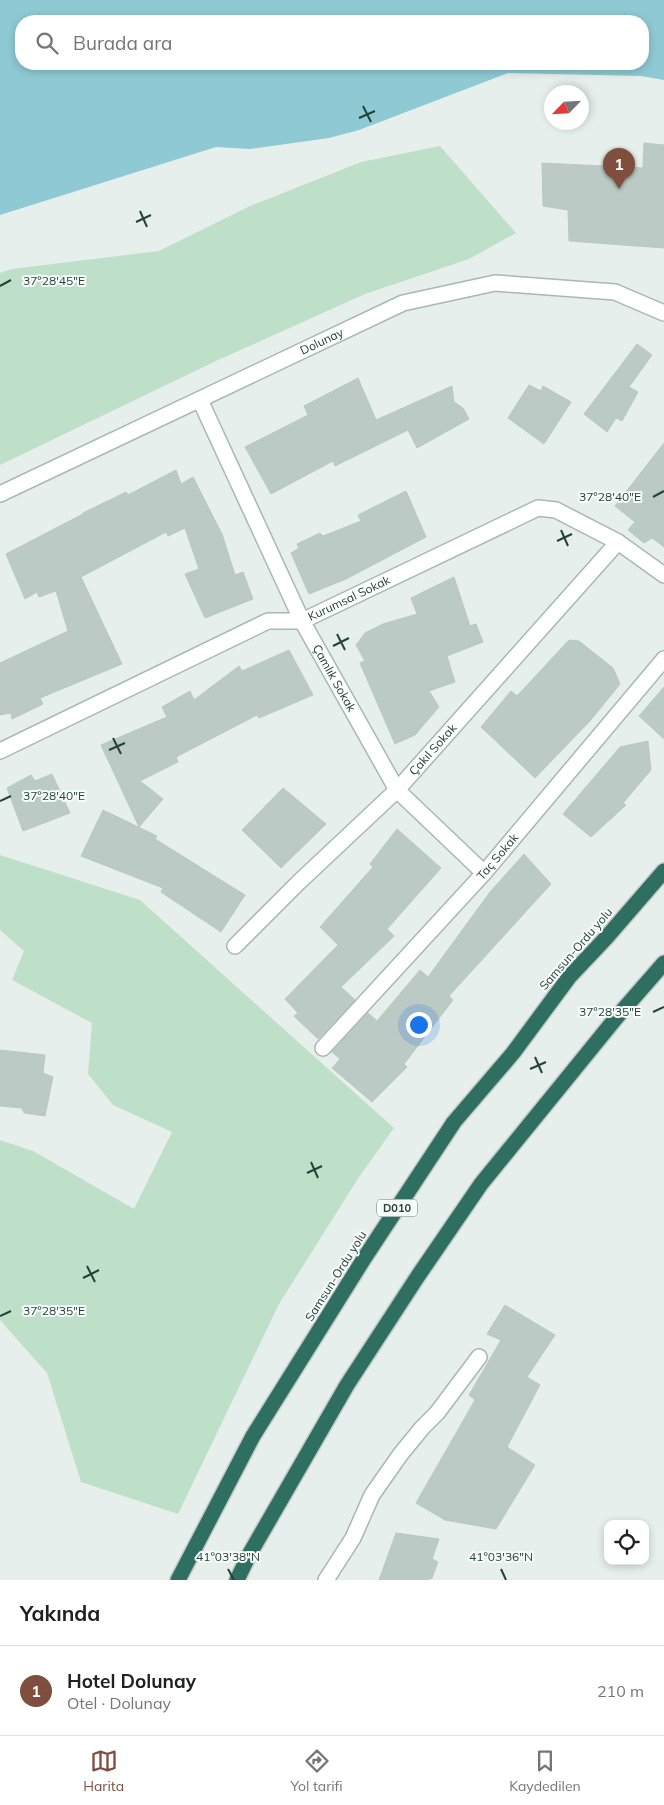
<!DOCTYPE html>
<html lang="tr">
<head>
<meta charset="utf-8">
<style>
  :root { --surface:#fff; --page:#f2f2f2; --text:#202124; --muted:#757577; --line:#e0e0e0; --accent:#7f4e3f }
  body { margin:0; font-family:Mulish,sans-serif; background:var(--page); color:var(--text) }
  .controls { position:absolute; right:15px; bottom:15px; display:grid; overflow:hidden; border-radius:10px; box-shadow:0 2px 8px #0003 }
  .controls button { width:45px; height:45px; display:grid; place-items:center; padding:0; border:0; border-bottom:1px solid var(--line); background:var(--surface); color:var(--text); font:25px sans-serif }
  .compass { position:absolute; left:544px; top:85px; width:45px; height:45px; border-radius:50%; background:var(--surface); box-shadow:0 2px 8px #0003; rotate:245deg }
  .you { position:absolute; left:418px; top:1024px; width:18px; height:18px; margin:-12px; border:4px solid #fff; border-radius:50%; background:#1a73e8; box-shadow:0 0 0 8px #1a73e833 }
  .badge { display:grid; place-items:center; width:32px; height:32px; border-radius:50%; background:var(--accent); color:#fff; font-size:16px; font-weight:700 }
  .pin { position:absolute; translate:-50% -41px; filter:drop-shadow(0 1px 2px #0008) }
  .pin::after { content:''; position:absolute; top:26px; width:18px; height:15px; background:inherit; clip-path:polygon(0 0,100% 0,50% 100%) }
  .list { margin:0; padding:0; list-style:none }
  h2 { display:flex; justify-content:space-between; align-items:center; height:65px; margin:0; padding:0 20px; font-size:21px }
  h2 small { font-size:16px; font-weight:400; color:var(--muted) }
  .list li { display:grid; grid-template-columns:32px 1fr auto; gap:15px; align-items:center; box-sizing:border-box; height:90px; padding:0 20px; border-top:1px solid var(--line) }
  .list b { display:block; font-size:19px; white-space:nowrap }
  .list p { margin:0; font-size:16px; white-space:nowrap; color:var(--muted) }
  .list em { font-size:16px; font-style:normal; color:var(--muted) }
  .icon { flex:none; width:28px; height:28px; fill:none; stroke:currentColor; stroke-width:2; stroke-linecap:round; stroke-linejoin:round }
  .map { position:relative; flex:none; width:664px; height:1580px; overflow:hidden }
  .search { position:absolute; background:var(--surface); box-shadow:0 2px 8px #0003; left:15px; right:15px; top:15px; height:55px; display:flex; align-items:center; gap:12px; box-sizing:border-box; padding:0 18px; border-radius:20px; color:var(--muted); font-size:19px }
  .sheet { height:155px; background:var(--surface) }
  nav { display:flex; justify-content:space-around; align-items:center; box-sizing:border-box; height:70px; border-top:1px solid var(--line); background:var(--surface); font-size:14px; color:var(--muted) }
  nav a { display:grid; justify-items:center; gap:2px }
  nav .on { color:var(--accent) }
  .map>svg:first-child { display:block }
  .green { fill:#bfe0c8 }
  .water { fill:#8ec9d4; fill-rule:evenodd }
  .building { fill:#bbcac4; stroke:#b8c9c2 }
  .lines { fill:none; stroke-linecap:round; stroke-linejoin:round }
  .minor-casing { stroke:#a8b8b2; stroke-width:18 }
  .highway-casing { stroke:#c2cac8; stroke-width:18 }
  .minor { stroke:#fff; stroke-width:15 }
  .highway { stroke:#2f6f62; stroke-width:15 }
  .ticks { fill:none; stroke:#24423a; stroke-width:2 }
  .labels { text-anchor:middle; stroke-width:4; stroke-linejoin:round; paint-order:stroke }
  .shield { fill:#f7fbf9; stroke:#637a73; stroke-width:1 }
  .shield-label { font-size:11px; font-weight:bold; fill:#24423a }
  .street-label { font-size:12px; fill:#24423a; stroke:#f7fbf9 }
  .ticks-label { font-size:12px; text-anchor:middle; fill:#24423a; stroke:#f7fbf9; stroke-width:4; stroke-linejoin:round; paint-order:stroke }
</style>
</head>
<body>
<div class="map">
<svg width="664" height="1580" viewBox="0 0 664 1580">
  <rect width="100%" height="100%" fill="#e6efeb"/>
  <g class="green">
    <polygon points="440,146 516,233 469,259 365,294 216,361 0,465 0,273 12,269 159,251 250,206 361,162"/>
    <polygon points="0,855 140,900 394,1128 359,1177 279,1304 178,1514 81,1482 47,1373 0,1320 0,1140 33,1151 134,1209 172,1132 113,1105 88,1074 92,1023 12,980 24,951 0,930"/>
  </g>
  <path class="water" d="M0,0H664V80L641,76L508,73L359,130L329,138L250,149L216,147L0,215ZM21,21H643V64H21Z"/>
  <g class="building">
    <polygon points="644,143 664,145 664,248 569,241 568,210 543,206 542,163 643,168"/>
    <polygon points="637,344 652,355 629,387 638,392 622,421 616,418 607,432 584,414"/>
    <polygon points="358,378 376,420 452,386 454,402 463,408 469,419 417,448 408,430 335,466 333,461 271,494 245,447 308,415 304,406"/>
    <polygon points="529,385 541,391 543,386 571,402 544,444 508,418"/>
    <polygon points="664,443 664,547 652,538 644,543 628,530 635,522 615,506"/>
    <polygon points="176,470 181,484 193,477 222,534 235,575 243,572 253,599 205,618 185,574 199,569 185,528 168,536 166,532 81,577 122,664 40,698 43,704 12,719 11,713 0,715 0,663 68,631 56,591 39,597 37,592 25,599 6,554 83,514 83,513 126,492 128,495"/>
    <polygon points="406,491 426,537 346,579 309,594 291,553 299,548 297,544 320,533 323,536 361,521 358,515"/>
    <polygon points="454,577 470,626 476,624 483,642 447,656 455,682 429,691 439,707 415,735 395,744 360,663 365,661 356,645 365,633 383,624 417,614 411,598"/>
    <polygon points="569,640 579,641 613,668 620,684 590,721 535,778 481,727 511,691 517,696"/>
    <polygon points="289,650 313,695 259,718 257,715 176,757 178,762 140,781 163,799 139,827 101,745 167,717 162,707 190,691 194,700 239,666 242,671"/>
    <polygon points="664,687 664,739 639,716"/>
    <polygon points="648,741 651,770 623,803 626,805 591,837 563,814 620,747"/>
    <polygon points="52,774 70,813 23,831 7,788 31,775 35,781"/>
    <polygon points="283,788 326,824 281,868 242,830"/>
    <polygon points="103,810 157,836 155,839 245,895 221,932 161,892 163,888 81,856"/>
    <polygon points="397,829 441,868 387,929 394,936 341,987 355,1000 318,1039 294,1016 298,1013 285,999 338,945 320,927 373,867 370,864"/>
    <polygon points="524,854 551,884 449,996 453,1000 404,1064 407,1067 372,1102 332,1068 340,1059 332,1052 368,1013 377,1021 420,970 428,977 490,892"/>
    <polygon points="0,1050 45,1055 43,1073 53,1077 45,1116 24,1113 22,1108 0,1106"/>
    <polygon points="505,1305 555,1335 527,1377 540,1385 507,1447 535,1465 496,1529 445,1520 416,1503 475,1400 469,1395 501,1340 487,1334"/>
    <polygon points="396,1533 439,1539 432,1559 438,1562 432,1578 427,1580 379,1580"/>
  </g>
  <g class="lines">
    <g class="minor-casing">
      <g id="minor">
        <path id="s1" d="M200,400L302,621L397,790L484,873"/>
        <path id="s2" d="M0,494L403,303L495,283L615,292L664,313"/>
        <path id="s3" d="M0,751L268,621H302L538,508L556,510L618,542L664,575"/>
        <path id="s4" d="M235,946L299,882L397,790L618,542"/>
        <path id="s5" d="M323,1048L484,873L664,659"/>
        <polyline points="326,1580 353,1538 372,1495 400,1455 422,1428 437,1413 479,1357"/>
      </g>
    </g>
    <g class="highway-casing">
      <g id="highway">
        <polyline points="178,1580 253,1436 365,1257 454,1122 513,1053 570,976 606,938 664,871"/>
        <polyline points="237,1580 249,1555 347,1385 418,1276 481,1184 616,1018 664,963"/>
      </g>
    </g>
    <use href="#minor" class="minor"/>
    <use href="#highway" class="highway"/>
  </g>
  <path class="ticks" d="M363,106L371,122M359,118L375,111M140,211L147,227M136,222L151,215M0,286L11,280M653,497L664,491M561,530L568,546M557,541L572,534M337,634L345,650M333,646L349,638M113,738L121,754M109,750L125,743M0,801L11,796M653,1012L664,1007M535,1057L542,1073M530,1069L546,1062M311,1162L318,1178M307,1173L322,1166M87,1266L95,1282M83,1278L99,1270M0,1316L11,1311M228,1569L234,1580M501,1569L506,1580"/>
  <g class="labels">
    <rect class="shield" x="377" y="1199.5" width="40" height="17" rx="4"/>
    <g class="shield-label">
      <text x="397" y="1212">D010</text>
    </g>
    <g class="street-label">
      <text dy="4" stroke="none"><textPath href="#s2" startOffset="356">Dolunay</textPath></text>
      <text dy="4" stroke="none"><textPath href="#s3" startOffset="384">Kurumsal Sokak</textPath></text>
      <text dy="4" stroke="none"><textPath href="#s1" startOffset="309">Çamlık Sokak</textPath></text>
      <text dy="4" stroke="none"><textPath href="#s4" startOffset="279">Çakıl Sokak</textPath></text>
      <text dy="4" stroke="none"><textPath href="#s5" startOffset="259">Taç Sokak</textPath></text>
      <text transform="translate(576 949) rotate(-49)" y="4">Samsun-Ordu yolu</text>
      <text transform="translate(336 1276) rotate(-58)" y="4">Samsun-Ordu yolu</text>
    </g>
  </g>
  <g class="ticks-label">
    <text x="54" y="285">37°28'45"E</text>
    <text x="610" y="501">37°28'40"E</text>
    <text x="54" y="800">37°28'40"E</text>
    <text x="610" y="1016">37°28'35"E</text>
    <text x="54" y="1315">37°28'35"E</text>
    <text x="228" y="1561">41°03'38"N</text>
    <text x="501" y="1561">41°03'36"N</text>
  </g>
</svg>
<div class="controls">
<button><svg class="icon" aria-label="locate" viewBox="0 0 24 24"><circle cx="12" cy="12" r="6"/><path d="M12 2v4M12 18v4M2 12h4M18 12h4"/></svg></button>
</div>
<svg class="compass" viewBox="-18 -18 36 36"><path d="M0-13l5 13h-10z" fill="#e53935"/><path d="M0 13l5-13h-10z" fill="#757577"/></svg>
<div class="you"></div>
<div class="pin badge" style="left:619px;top:189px">1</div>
<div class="search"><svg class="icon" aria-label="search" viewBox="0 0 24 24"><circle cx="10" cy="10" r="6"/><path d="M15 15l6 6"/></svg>Burada ara</div>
</div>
<section class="sheet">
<h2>Yakında<small></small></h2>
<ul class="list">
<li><span class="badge">1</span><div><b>Hotel Dolunay</b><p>Otel · Dolunay</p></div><em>210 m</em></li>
</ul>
</section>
<nav>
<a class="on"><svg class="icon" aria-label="map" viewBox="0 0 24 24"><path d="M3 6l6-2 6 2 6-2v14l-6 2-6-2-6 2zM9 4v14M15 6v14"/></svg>Harita</a>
<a><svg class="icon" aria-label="directions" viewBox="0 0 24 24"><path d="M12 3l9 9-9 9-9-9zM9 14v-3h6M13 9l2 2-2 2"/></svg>Yol tarifi</a>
<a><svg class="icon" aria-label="saved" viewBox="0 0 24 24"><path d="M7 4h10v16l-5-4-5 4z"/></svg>Kaydedilen</a>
</nav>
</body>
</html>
